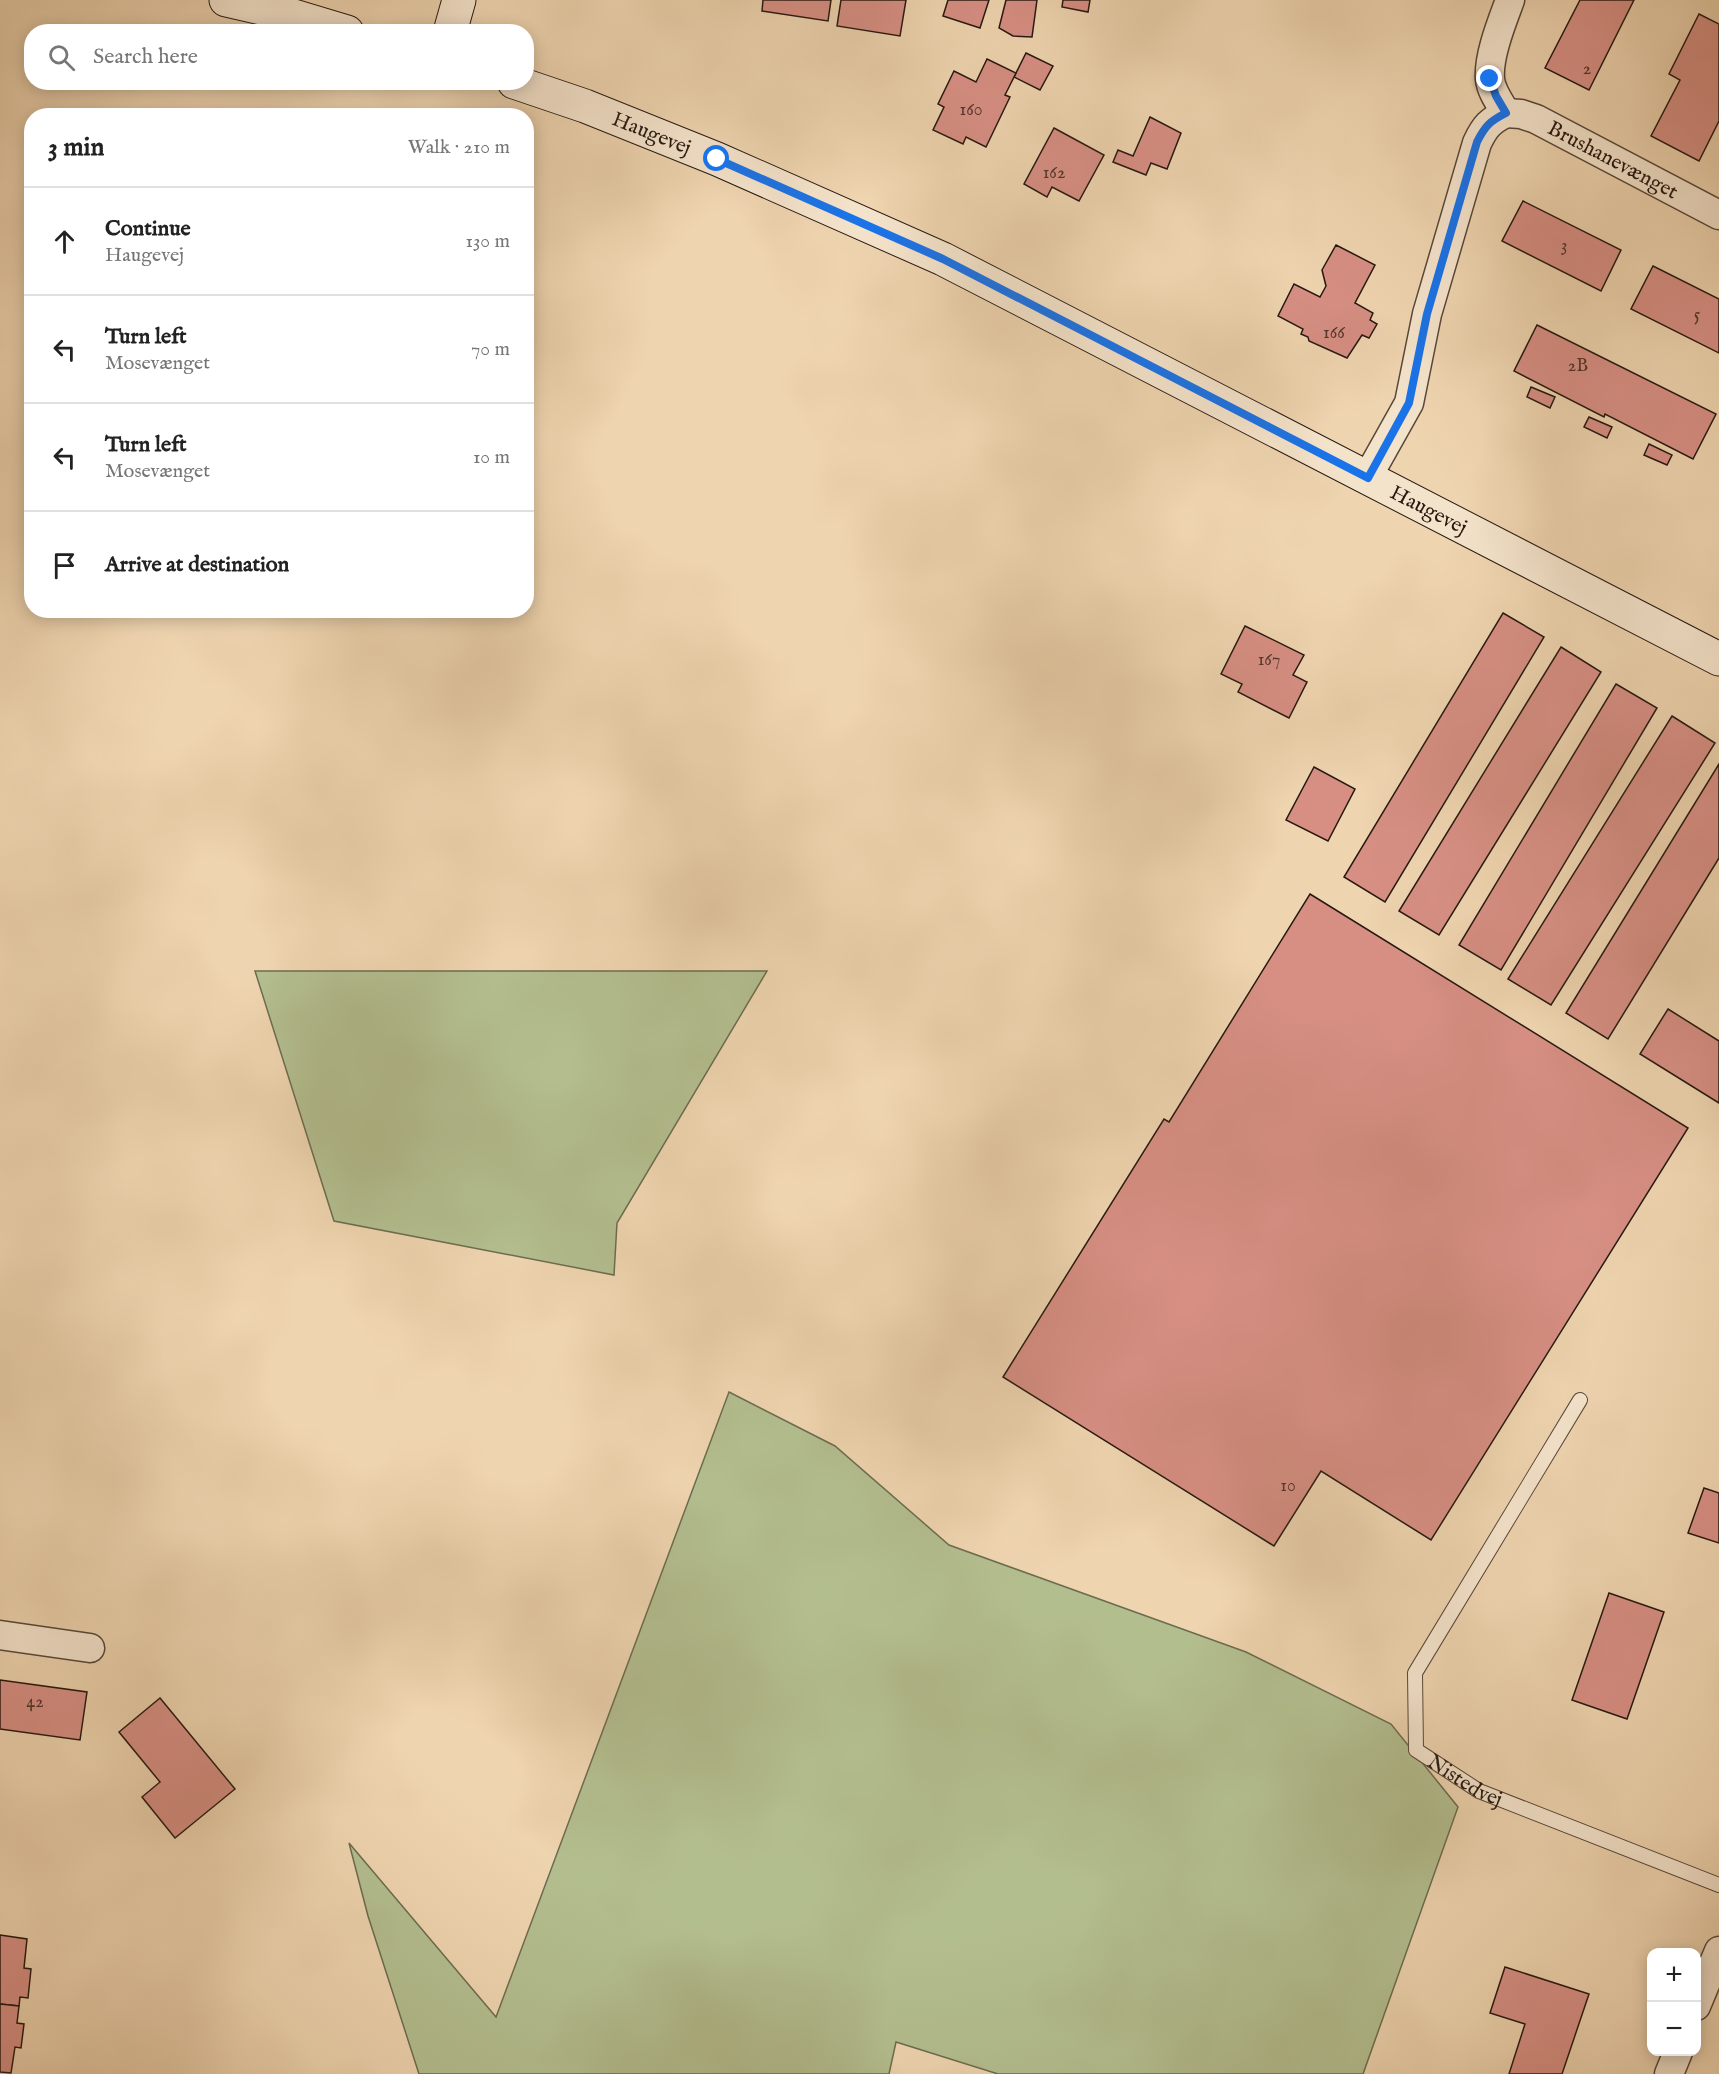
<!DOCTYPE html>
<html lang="en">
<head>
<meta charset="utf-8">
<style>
  :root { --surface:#fff; --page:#f6f6f6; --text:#222; --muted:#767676; --line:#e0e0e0 }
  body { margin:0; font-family:"IM FELL English",serif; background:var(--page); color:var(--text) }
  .controls { position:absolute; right:18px; bottom:18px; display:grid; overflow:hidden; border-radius:12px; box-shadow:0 3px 15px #0003 }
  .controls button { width:54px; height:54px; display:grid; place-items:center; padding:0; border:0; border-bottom:2px solid var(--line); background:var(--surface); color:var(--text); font:30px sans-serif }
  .stop { position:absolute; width:18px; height:18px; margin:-14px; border:4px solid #1a73e8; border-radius:50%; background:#fff }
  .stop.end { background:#1a73e8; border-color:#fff; box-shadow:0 2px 6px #0008 }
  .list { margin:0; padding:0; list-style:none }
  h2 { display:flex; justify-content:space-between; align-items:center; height:78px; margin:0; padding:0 24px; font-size:26px }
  h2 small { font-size:20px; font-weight:400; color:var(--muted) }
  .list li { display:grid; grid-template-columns:39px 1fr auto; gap:18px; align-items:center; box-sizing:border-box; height:108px; padding:0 24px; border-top:2px solid var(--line) }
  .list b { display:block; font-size:22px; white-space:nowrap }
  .list p { margin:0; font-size:20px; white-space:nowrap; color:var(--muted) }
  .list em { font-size:20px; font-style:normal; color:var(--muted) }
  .icon { flex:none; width:33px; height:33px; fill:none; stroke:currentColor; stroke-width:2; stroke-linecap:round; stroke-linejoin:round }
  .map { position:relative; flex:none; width:1719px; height:2074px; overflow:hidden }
  .search { position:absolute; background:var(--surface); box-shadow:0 3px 15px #0003; left:24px; top:24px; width:510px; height:66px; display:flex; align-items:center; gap:15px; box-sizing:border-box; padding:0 21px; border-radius:24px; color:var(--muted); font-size:22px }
  .panel { position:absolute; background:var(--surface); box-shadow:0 3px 15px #0003; left:24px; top:108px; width:510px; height:510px; border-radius:24px }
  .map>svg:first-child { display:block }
  .green { fill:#b3be8f; stroke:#6d6c50; stroke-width:1.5 }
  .building { fill:#d78f84; stroke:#271911; stroke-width:1.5 }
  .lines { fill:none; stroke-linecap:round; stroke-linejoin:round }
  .lane-casing { stroke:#594838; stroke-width:16 }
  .street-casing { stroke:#594838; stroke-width:31 }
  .secondary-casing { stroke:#271911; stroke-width:35 }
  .lane { stroke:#f4e3cb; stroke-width:14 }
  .street { stroke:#f4e3cb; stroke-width:28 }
  .secondary { stroke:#f4e3cb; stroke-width:33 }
  .route { stroke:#1a73e8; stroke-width:8 }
  .labels { text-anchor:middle; stroke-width:4.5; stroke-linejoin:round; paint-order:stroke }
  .number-label { font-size:18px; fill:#53362e }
  .street-label { font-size:21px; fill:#271911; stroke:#f4e3cb }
</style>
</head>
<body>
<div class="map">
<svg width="1719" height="2074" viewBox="0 0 1719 2074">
  <rect width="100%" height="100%" fill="#eed4af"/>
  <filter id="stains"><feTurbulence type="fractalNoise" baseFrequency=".00333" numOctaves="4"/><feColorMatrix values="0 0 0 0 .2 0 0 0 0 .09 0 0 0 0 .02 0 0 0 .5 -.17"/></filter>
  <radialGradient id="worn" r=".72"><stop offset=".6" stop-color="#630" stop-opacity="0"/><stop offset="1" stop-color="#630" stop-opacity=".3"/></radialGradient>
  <g class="green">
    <polygon points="255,971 767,971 617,1223 614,1275 334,1221"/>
    <polygon points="729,1392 835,1446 949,1545 1246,1652 1391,1724 1458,1807 1363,2074 998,2074 896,2042 889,2074 419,2074 368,1916 349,1843 496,2017"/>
  </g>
  <g class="building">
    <polygon points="763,0 831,0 828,21 762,11"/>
    <polygon points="841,0 906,0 900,36 837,26"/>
    <polygon points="948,0 989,0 980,28 943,16"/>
    <polygon points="1006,0 1037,0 1032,37 1013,36 999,28"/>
    <polygon points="1063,0 1090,0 1088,12 1062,7"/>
    <polygon points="1580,0 1634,0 1589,90 1545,68"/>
    <polygon points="1699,14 1719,24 1719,121 1699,161 1651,136 1680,80 1669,74"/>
    <polygon points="1026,53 1053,66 1040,90 1014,77"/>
    <polygon points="987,59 1016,73 1005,95 1010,97 986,147 966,137 963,144 933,130 944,107 938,104 954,71 976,82"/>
    <polygon points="1150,117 1181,133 1167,169 1151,163 1146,175 1113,162 1118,150 1133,156"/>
    <polygon points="1054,128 1104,155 1079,201 1052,187 1047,197 1024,184"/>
    <polygon points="1523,201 1621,250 1601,291 1502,241"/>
    <polygon points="1336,245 1375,265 1355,303 1373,313 1370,320 1377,324 1369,338 1362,335 1347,358 1309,341 1308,337 1301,334 1303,329 1278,316 1294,284 1320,297 1326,286 1322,270"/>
    <polygon points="1653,266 1719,299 1719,353 1631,309"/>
    <polygon points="1537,325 1716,414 1693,459 1605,414 1604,417 1514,371"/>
    <polygon points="1531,387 1555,397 1550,408 1527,397"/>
    <polygon points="1589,417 1612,427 1607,438 1584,427"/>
    <polygon points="1649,444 1672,455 1667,465 1644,455"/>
    <polygon points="1503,613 1544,637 1385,902 1344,877"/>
    <polygon points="1245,626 1304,655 1293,675 1307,682 1289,718 1238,692 1242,684 1221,674"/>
    <polygon points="1561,647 1601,672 1439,935 1399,911"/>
    <polygon points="1616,684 1657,708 1501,970 1459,945"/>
    <polygon points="1672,716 1715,743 1551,1005 1508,979"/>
    <polygon points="1719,764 1719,858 1608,1039 1566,1013"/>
    <polygon points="1314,767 1355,789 1328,841 1286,820"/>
    <polygon points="1310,894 1688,1128 1431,1540 1321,1471 1274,1546 1003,1377 1164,1119 1169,1122"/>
    <polygon points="1668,1009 1719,1041 1719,1103 1640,1054"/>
    <polygon points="1704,1488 1719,1493 1719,1543 1688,1533"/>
    <polygon points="1609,1593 1664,1612 1627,1719 1572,1700"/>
    <polygon points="0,1680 87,1692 80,1740 0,1729"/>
    <polygon points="160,1698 235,1789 175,1838 142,1797 160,1782 119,1732"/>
    <polygon points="0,1935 27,1939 24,1968 31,1969 28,1998 20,1997 19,2006 0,2004"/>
    <polygon points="1505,1967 1589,1994 1562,2074 1509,2074 1525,2024 1490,2013"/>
    <polygon points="0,2004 19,2006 17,2023 24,2024 21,2048 15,2047 11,2073 0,2072"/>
  </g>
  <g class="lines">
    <g class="lane-casing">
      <g id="lane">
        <path id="s1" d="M1580,1400L1415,1673L1416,1750L1479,1791L1719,1885"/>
      </g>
    </g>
    <g class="street-casing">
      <g id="street">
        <path id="s2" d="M1506,113L1521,114L1536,119L1719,215"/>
        <path d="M1506,113C1500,103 1491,91 1490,79C1488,56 1502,22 1510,0"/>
        <path d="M1367,478L1409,403L1427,314L1477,143C1485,126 1490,121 1506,113"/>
        <polyline points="0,1635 90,1648"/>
        <polyline points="1696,2006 1719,1951"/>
        <polyline points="1669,2074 1678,2052"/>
      </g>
    </g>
    <g class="secondary-casing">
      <g id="secondary">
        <polyline points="226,0 287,14 347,32"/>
        <polyline points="450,32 459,0"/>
        <path id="s3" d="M514,82L585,106L717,159L943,259L1719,659"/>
      </g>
    </g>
    <use href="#lane" class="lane"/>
    <use href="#street" class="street"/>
    <use href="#secondary" class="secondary"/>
  </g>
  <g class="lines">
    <path class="route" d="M717,159L943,259L1368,478L1409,403L1427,314L1477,142C1485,126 1490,121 1506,113L1496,96L1490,79"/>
  </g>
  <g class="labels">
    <g class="number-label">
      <text x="1587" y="74">2</text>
      <text x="971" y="115">160</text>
      <text x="1054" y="178">162</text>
      <text x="1564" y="251">3</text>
      <text x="1697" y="320">5</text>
      <text x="1334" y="338">166</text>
      <text x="1578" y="371">2B</text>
      <text x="1269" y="665">167</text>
      <text x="1288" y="1491">10</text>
      <text x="35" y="1707">42</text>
    </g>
    <g class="street-label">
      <text dy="7" stroke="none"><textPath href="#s3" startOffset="147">Haugevej</textPath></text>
      <text dy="7" stroke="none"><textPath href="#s2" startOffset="118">Brushanevænget</textPath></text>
      <text dy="7" stroke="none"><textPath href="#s3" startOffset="1011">Haugevej</textPath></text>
      <text dy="7" stroke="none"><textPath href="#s1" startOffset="454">Nistedvej</textPath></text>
    </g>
  </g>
  <rect width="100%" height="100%" filter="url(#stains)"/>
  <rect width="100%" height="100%" fill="url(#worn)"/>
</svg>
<div class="controls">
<button>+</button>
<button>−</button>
</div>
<div class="stop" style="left:717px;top:159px"></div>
<div class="stop end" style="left:1490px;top:79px"></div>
<div class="search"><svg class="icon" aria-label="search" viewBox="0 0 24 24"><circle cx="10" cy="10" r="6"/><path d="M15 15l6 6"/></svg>Search here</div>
<section class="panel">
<h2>3 min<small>Walk · 210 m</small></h2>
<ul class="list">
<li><svg class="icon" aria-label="ahead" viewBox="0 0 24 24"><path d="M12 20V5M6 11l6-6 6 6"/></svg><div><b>Continue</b><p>Haugevej</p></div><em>130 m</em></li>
<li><svg class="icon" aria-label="left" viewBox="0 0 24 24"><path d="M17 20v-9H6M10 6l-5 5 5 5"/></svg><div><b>Turn left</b><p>Mosevænget</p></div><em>70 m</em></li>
<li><svg class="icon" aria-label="left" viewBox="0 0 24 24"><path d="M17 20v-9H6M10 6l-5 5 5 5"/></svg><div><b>Turn left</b><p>Mosevænget</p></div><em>10 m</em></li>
<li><svg class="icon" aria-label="arrive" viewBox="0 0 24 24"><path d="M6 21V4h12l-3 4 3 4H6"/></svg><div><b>Arrive at destination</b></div></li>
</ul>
</section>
</div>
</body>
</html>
